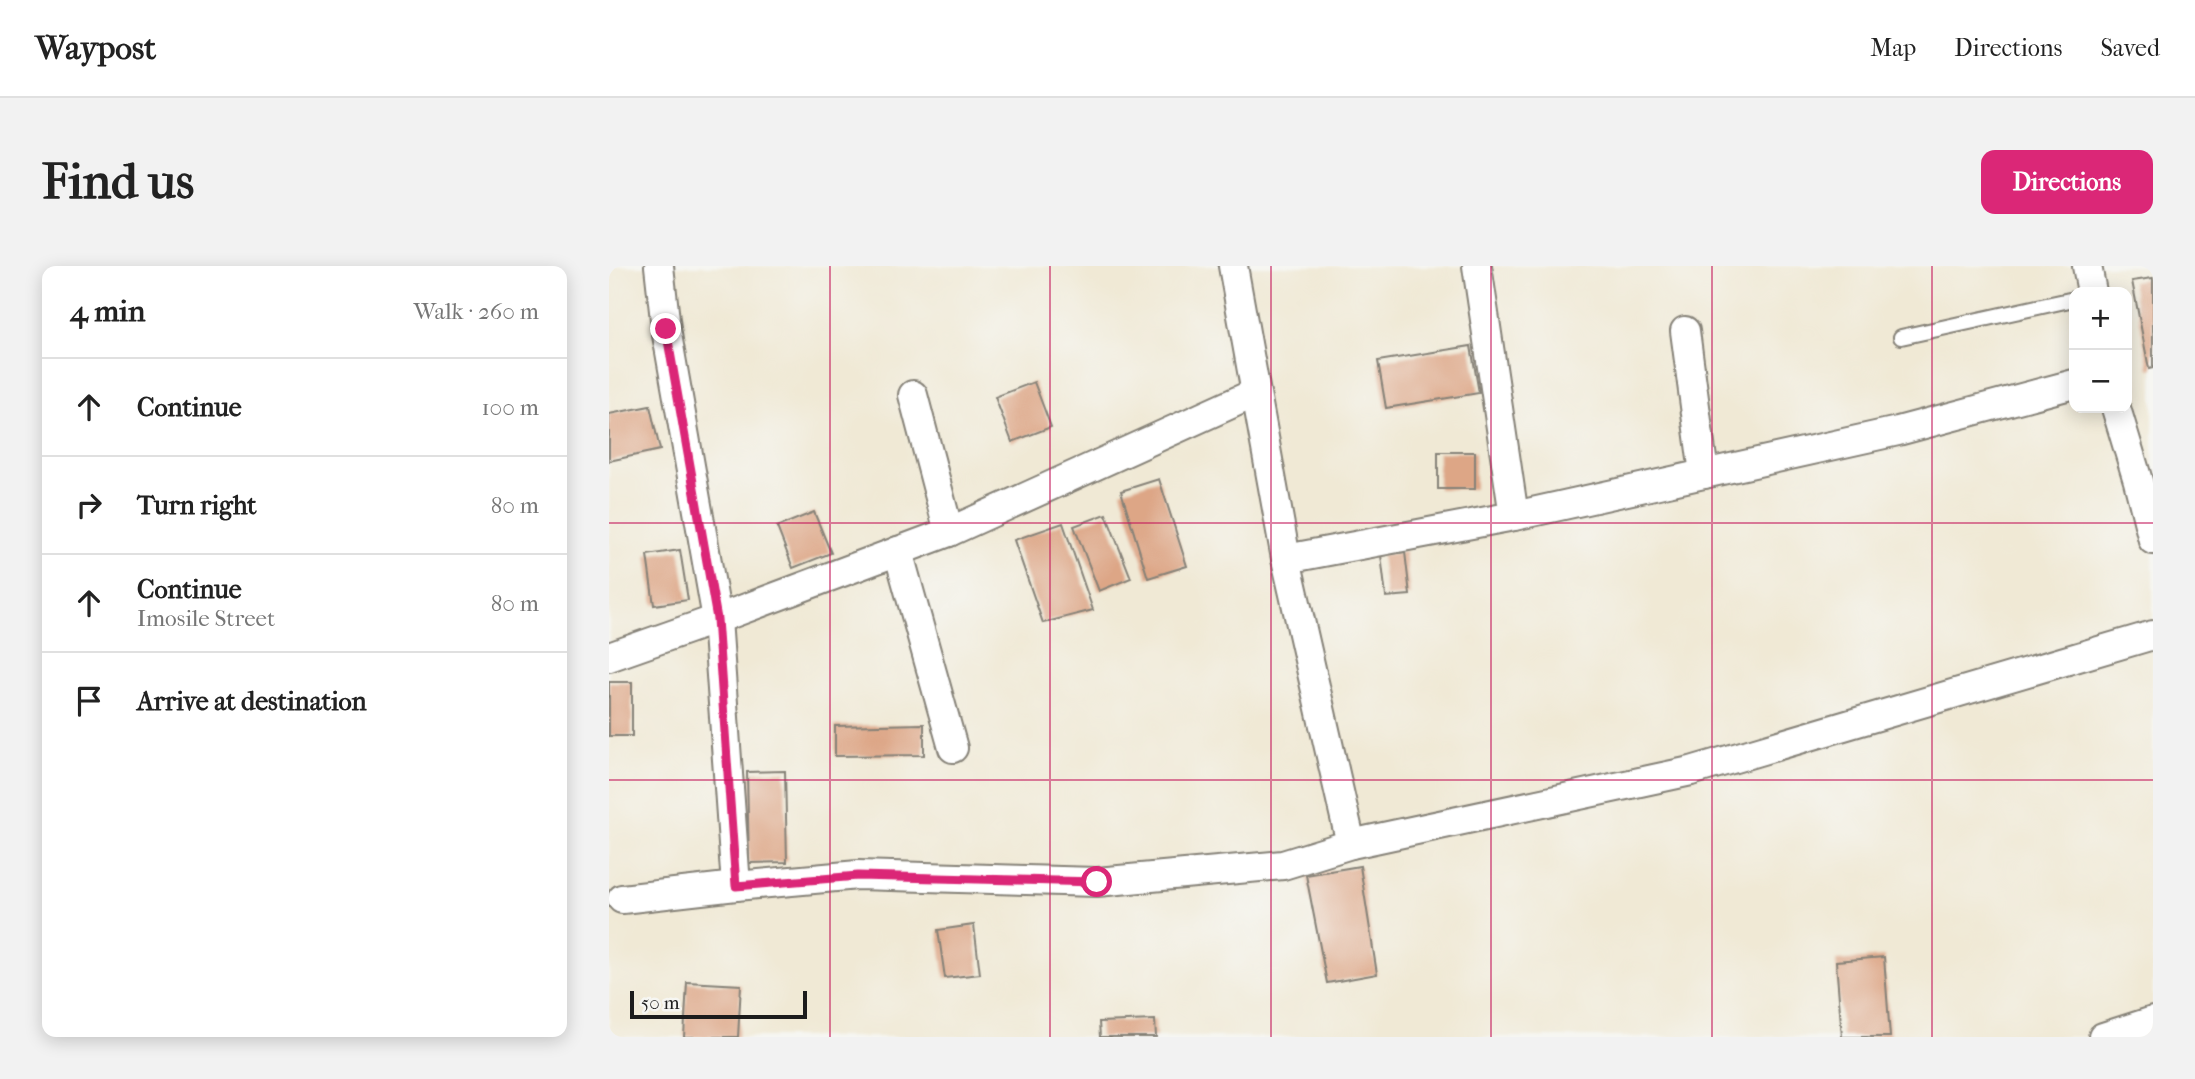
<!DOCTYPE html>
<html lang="en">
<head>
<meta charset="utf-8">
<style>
  :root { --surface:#fff; --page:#f2f2f2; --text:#222; --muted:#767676; --line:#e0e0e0; --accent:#db2777 }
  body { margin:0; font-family:"IM FELL French Canon",serif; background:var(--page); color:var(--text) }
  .controls { position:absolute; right:21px; top:21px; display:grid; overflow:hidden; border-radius:14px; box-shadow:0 4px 18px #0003 }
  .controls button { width:63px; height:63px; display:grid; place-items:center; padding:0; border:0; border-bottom:2px solid var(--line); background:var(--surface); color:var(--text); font:35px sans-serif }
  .scale { position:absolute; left:21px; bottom:18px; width:177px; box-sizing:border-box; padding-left:7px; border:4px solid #1c1c1c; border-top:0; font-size:19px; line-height:24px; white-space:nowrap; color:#1c1c1c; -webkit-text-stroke:5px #f6f6f2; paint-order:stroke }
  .stop { position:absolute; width:21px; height:21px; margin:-16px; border:5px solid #db2777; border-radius:50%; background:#fff }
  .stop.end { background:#db2777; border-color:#fff; box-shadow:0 2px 7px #0008 }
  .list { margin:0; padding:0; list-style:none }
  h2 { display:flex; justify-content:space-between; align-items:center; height:91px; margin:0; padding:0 28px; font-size:30px }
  h2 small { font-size:23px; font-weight:400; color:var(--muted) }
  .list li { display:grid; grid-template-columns:46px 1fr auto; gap:21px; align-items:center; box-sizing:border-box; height:98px; padding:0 28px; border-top:2px solid var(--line) }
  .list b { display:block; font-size:26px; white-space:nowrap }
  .list p { margin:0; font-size:23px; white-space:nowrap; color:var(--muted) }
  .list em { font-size:23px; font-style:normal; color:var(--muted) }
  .icon { flex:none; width:38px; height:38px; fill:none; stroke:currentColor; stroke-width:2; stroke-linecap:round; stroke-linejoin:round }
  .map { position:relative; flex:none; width:1544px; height:771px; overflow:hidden; border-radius:14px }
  header { display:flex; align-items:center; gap:42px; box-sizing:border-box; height:98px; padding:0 35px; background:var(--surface); border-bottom:2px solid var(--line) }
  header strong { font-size:33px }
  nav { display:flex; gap:38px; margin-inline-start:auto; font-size:24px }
  .intro { display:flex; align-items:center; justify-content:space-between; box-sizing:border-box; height:168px; padding:0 42px }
  h1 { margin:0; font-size:49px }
  .button { padding:18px 32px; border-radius:14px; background:var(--accent); color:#fff; font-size:24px; font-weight:700 }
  main { display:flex; gap:42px; padding:0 42px }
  aside { flex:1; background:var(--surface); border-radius:14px; box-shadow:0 4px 18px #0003 }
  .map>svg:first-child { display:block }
  .building { fill:#dda686 }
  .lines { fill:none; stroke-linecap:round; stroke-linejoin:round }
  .lane-casing { stroke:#868278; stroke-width:18 }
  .street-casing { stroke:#868278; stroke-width:32 }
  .lane { stroke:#fff; stroke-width:14 }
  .street { stroke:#fff; stroke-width:28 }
  .route { stroke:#db2777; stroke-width:9 }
  .grid { fill:none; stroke:#c2185b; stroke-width:2; stroke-opacity:0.55 }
</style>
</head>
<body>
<header>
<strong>Waypost</strong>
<nav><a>Map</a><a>Directions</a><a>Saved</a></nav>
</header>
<div class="intro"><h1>Find us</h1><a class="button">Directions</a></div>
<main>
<aside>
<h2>4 min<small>Walk · 260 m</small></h2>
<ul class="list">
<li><svg class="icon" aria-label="ahead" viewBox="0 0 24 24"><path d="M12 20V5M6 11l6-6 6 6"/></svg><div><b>Continue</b></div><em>100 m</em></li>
<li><svg class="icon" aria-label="right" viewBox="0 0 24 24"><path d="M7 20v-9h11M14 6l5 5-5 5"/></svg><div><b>Turn right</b></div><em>80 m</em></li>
<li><svg class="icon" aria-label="ahead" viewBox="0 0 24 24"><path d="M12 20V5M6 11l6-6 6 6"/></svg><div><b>Continue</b><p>Imosile Street</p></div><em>80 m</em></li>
<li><svg class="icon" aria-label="arrive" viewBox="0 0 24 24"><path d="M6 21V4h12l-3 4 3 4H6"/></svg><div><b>Arrive at destination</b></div></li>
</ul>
</aside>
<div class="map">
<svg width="1544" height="771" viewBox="0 0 1544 771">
  <rect width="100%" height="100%" fill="#f6f6f2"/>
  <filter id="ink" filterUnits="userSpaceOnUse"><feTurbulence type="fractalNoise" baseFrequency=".0143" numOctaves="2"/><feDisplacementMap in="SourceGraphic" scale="14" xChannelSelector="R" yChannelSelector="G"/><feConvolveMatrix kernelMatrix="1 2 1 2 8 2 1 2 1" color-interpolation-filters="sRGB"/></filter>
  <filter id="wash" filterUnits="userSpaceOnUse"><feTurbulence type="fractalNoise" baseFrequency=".00686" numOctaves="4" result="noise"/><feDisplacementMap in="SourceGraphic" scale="28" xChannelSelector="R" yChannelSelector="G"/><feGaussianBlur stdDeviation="1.57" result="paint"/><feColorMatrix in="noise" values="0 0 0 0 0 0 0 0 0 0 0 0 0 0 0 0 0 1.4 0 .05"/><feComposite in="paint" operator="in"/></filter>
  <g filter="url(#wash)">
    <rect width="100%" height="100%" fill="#f0e9d5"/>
    <g id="blocks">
      <g class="building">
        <polygon points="1544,12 1544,102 1540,103 1523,15"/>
        <polygon points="862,80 870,127 777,142 769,95"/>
        <polygon points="425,116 442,161 403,176 386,131"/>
        <polygon points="41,140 51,184 0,195 0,148"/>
        <rect x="829" y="186" width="37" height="37"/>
        <polygon points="550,213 578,300 539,312 512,225"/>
        <polygon points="205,246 222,287 184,302 168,261"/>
        <polygon points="497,248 522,312 490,325 465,260"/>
        <polygon points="454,257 484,344 434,357 405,274"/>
        <polygon points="71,284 79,334 45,339 38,289"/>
        <polygon points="796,286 801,329 777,331 772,289"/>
        <rect x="0" y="416" width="23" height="54"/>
        <polygon points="315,458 315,489 226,490 226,460"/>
        <polygon points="176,505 178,596 140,597 138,506"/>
        <polygon points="751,600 768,708 718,717 697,609"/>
        <polygon points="365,659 371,708 336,712 329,664"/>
        <polygon points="1275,691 1281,771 1233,771 1227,695"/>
        <polygon points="78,716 132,719 129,771 75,771"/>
        <polygon points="546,754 547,771 491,771 490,756"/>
      </g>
    </g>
  </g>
  <g filter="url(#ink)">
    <use href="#blocks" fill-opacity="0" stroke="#868278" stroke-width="2"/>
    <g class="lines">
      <g class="lane-casing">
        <polyline id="lane" points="1292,71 1465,33"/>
      </g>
      <g class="street-casing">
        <g id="street">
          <polyline points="50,0 57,63 108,353 127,620 249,609 488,616 674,599 742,578 1082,505 1544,369"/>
          <polyline points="624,0 677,293 742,578"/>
          <polyline points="868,0 905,250"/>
          <polyline points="1478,0 1483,26"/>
          <polyline points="1076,65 1095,208"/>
          <polyline points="304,129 340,266"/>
          <polyline points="1507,142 1529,215 1544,274"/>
          <polyline points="289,285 344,482"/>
          <polyline points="677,293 905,250 1289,165 1465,118"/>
          <polyline points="0,391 108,353 340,266 646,127"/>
          <polyline points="13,633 127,620"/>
          <polyline points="1494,771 1544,755"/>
        </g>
      </g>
      <use href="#lane" class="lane"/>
      <use href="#street" class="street"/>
    </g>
  </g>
  <g class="lines" filter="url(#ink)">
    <polyline class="route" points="57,63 108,353 127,620 249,610 488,616"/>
  </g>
  <path class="grid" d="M221,0V771M441,0V771M662,0V771M882,0V771M1103,0V771M1323,0V771M0,257H1544M0,514H1544"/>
</svg>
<div class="controls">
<button>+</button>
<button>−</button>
</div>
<div class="scale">50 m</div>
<div class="stop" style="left:488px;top:616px"></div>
<div class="stop end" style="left:57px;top:63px"></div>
</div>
</main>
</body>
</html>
